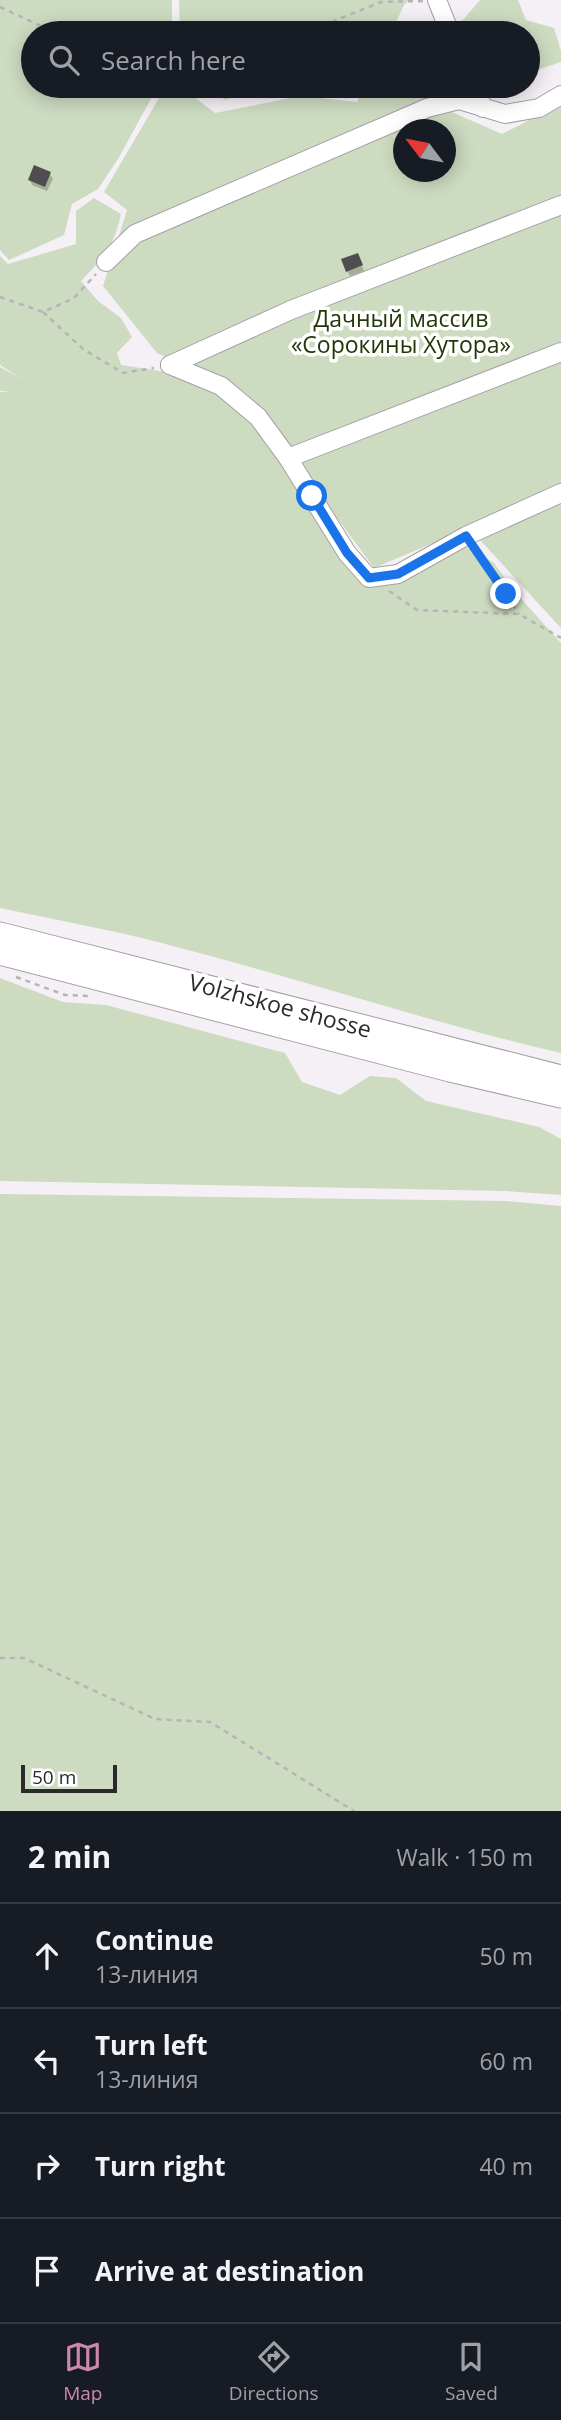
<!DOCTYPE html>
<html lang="en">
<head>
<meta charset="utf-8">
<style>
  :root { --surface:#171b24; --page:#20242c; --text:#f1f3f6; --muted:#9ea1a6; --line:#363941; --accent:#c8a }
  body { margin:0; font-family:"Open Sans",sans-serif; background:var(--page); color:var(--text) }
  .compass { position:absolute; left:393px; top:119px; width:63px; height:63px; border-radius:50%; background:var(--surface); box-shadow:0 4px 18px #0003; rotate:302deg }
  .scale { position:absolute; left:21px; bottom:18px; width:96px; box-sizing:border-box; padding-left:7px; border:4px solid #2b292b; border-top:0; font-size:19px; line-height:24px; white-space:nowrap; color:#2b292b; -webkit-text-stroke:5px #fff; paint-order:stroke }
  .stop { position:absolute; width:21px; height:21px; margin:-16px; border:5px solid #1a73e8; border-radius:50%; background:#fff }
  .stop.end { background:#1a73e8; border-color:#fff; box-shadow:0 2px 7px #0008 }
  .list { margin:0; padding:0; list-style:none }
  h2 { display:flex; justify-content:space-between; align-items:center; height:91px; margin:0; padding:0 28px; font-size:30px }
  h2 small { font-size:23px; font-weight:400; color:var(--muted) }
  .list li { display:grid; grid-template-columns:46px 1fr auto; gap:21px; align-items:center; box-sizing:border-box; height:105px; padding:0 28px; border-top:2px solid var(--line) }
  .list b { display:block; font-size:26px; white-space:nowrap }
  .list p { margin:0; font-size:23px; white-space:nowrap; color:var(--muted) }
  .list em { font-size:23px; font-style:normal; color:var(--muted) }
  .icon { flex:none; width:38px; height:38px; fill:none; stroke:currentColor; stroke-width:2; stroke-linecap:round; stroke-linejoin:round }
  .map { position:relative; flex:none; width:561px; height:1811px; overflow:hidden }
  .search { position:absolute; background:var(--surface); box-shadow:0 4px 18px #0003; left:21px; right:21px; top:21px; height:77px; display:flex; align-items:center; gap:18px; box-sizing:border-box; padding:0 24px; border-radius:38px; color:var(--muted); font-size:26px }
  .sheet { height:511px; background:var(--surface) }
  nav { display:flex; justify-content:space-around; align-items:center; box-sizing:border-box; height:98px; border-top:2px solid var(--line); background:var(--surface); font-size:19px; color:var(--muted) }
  nav a { display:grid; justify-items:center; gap:4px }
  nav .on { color:var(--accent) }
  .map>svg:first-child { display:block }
  .green { fill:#cddbc1; fill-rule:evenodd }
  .shadow { fill:#0003 }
  .building { fill:#504c4f }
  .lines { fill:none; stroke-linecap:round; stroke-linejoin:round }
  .minor-casing { stroke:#a5a0a5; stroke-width:20 }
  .major-casing { stroke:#a5a0a5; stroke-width:25 }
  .path { stroke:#b7b3b7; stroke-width:2.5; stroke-dasharray:5 5; stroke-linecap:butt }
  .minor { stroke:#fff; stroke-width:18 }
  .major { stroke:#fff; stroke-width:23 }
  .route { stroke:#1a73e8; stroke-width:9 }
  .labels { text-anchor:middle; stroke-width:7; stroke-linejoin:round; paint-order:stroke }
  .park-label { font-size:23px; fill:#243707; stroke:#fff }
  .street-label { font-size:23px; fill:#2b292b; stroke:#fff }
</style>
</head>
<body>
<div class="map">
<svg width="561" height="1811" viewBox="0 0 561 1811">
  <rect width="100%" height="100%" fill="#f5f0f5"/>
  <g class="green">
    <polygon points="0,0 172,0 172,33 33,33 33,86 158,86 118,159 98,189 72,204 64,235 9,260 0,250"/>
    <polygon points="179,0 409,0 404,5 391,33 180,33"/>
    <polygon points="480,0 518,0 526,20 554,28 561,51 561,62 528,73 528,33 435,33 433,28 463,20"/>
    <path d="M166,86H180L215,113L301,96L357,102L365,86H432L438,106L502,134L561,104V628L469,528L374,568L245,393L157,353L103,286L127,210L104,192ZM404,130H446V172H404Z"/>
    <polygon points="217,86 274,86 224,100"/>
    <path d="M94,198L121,214C114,246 104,257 81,281L98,301L121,318L132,337L117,353L121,365L179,374L216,387L254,418L365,584H399L466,547L494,563L514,591L561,643V1053C414,1019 272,969 125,934C84,925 42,917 0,908V392L12,391H0V367L22,379L0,365V256L8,264L76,244V211Z"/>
    <polygon points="0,978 63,1002 106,1005 285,1053 302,1082 340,1095 370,1076 396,1078 426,1101 539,1127 561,1139 561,1195 505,1191 0,1181"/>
    <polygon points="0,1194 506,1201 561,1206 561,1811 0,1811"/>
  </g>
  <g class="shadow">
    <polygon points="50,174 53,179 47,191 32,185 30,180"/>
    <polygon points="360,260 364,271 350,276 347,271"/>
  </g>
  <g class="building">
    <polygon points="34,165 51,172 45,187 28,180"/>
    <polygon points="358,253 363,265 346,272 341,259"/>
  </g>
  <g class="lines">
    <g class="minor-casing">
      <g id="minor">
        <polyline points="437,0 450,33"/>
        <polyline points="474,86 483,108"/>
        <polyline points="106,262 135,234 427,108 459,100 505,114 539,108 561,95"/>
        <polyline points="170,365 221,386 258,417 288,458 347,553 369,578 398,574 466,536 561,493"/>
        <polyline points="170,365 291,310 561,205"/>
        <polyline points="288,458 561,352"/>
      </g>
    </g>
    <g class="major-casing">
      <g id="major">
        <polyline points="0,934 561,1077"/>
        <polyline points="0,953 450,1070 561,1096"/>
      </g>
    </g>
    <g class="path">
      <polyline points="0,7 56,33"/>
      <polyline points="304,33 381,2 424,1"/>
      <polyline points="0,297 43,312 74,298 96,274"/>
      <polyline points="43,312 83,349 123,373 154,368"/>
      <polyline points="473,547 519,614"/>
      <polyline points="389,591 417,610 519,614 561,638"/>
      <polyline points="16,977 65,995 90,996"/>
      <polyline points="0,1658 24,1658 155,1719 210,1722 354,1811"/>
    </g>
    <use href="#minor" class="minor"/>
    <use href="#major" class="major"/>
  </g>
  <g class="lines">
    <polyline class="route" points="312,496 347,553 369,578 398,574 466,536 506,594"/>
  </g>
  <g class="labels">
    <g class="park-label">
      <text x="401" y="327">Дачный массив<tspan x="401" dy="26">«Сорокины Хутора»</tspan></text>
    </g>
    <g class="street-label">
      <text transform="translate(280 1006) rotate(15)" y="8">Volzhskoe shosse</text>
    </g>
  </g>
</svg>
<svg class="compass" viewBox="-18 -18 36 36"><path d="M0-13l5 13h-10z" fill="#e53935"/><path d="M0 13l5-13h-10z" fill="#9ea1a6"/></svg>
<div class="scale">50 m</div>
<div class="stop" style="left:312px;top:496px"></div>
<div class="stop end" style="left:506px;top:594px"></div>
<div class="search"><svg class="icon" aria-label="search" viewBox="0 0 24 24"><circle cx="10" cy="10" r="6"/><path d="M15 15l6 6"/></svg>Search here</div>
</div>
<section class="sheet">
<h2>2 min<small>Walk · 150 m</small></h2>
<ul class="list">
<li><svg class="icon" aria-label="ahead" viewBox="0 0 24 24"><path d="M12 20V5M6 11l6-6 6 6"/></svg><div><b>Continue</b><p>13-линия</p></div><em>50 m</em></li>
<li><svg class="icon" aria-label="left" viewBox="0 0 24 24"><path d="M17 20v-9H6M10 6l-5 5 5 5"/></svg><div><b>Turn left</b><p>13-линия</p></div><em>60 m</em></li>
<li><svg class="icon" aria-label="right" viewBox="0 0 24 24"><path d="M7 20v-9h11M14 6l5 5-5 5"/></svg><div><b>Turn right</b></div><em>40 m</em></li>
<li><svg class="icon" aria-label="arrive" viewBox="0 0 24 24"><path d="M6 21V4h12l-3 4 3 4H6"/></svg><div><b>Arrive at destination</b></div></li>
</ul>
</section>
<nav>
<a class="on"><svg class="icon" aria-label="map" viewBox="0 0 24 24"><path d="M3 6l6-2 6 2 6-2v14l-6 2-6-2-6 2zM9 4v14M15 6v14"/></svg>Map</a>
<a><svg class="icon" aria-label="directions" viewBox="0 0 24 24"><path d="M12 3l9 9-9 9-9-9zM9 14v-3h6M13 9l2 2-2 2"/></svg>Directions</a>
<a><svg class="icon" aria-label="saved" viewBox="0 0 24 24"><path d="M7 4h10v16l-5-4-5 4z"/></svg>Saved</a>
</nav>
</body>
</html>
